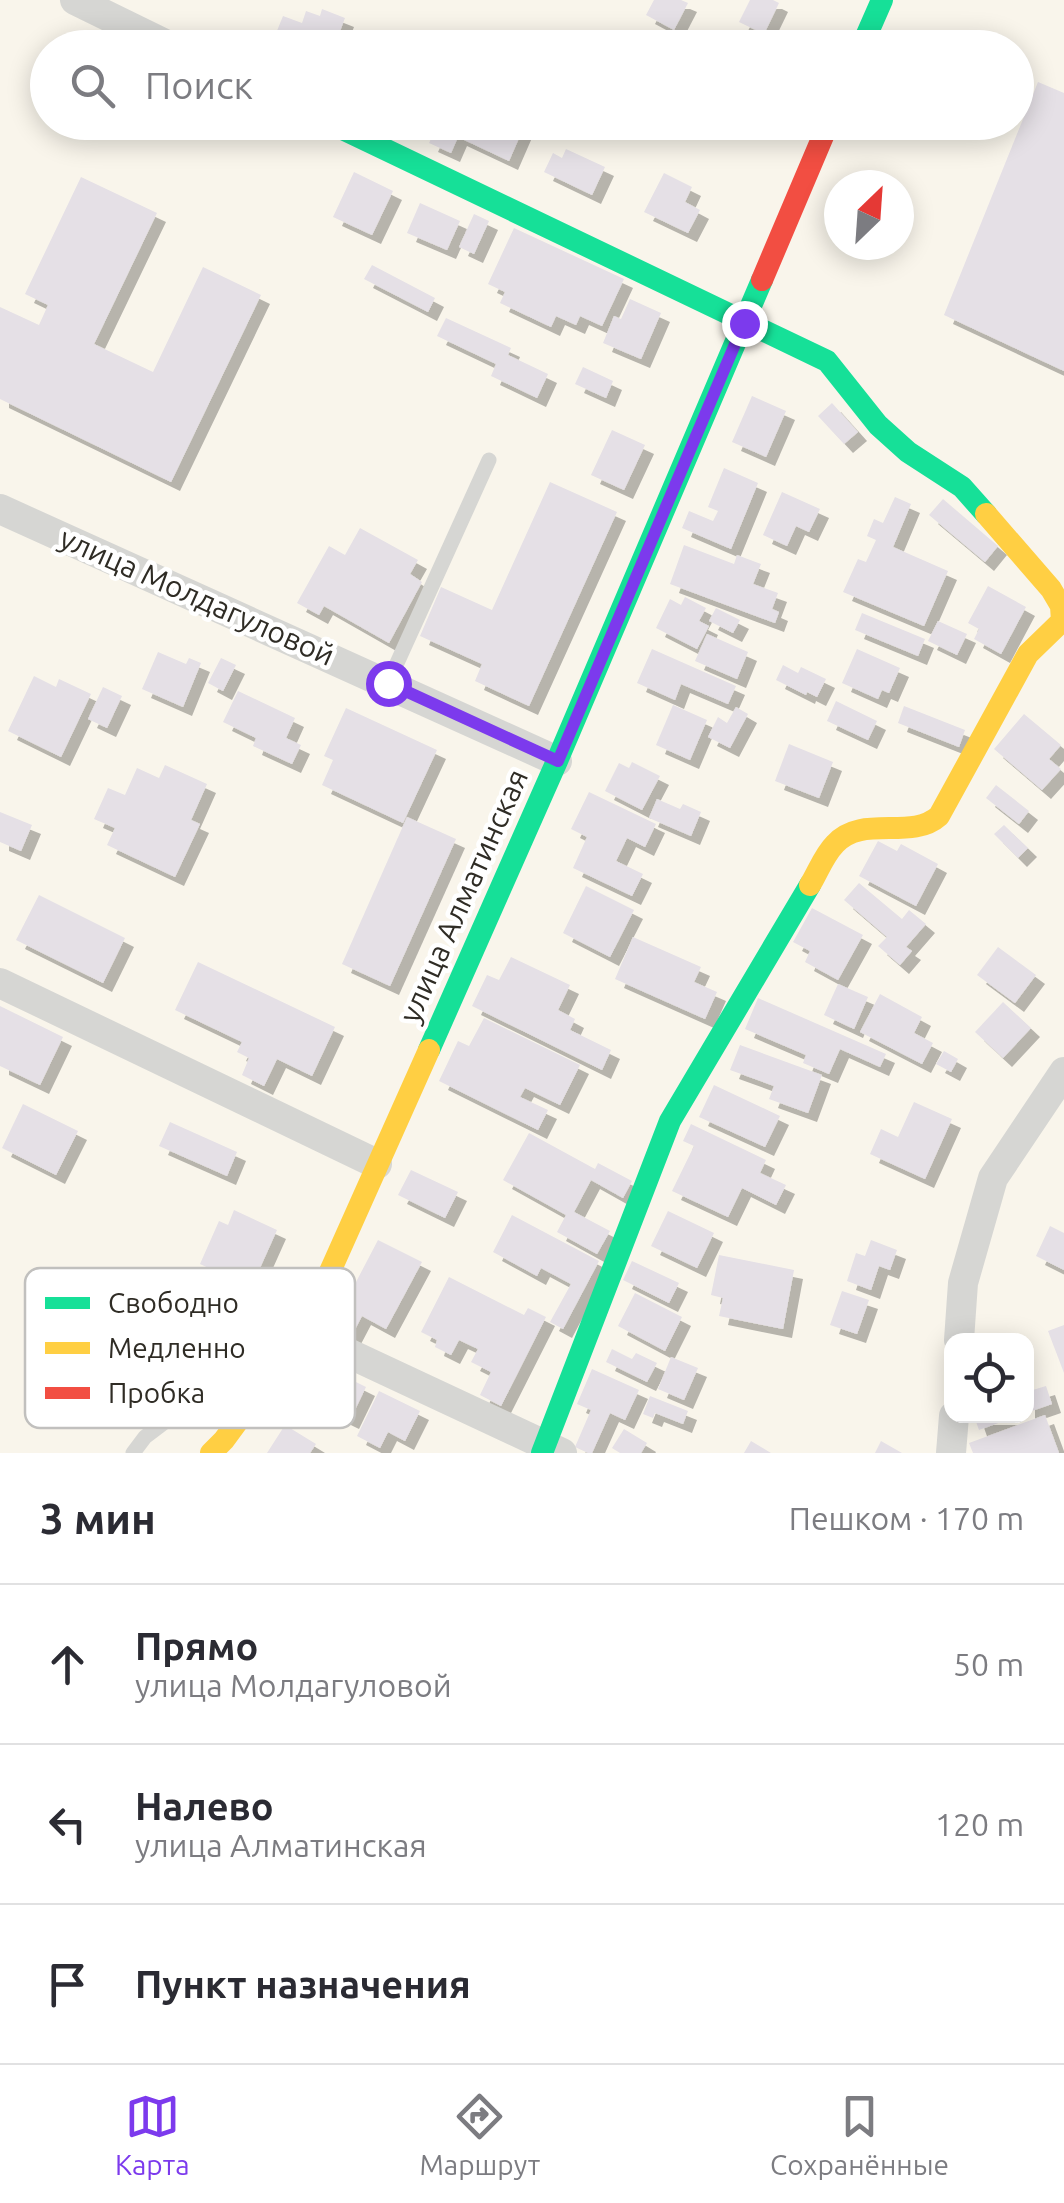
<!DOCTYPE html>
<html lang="ru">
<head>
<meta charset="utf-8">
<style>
  :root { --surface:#fff; --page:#f7f7f7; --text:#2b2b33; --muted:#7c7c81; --line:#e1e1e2; --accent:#7c3aed }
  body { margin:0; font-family:Ubuntu,sans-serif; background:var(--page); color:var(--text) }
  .controls { position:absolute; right:30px; bottom:30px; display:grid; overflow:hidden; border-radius:20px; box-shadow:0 5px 25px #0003 }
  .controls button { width:90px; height:90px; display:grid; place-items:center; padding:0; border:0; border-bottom:2px solid var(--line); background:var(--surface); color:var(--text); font:50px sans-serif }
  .compass { position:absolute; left:824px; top:170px; width:90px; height:90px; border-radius:50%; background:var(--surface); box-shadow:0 5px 25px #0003; rotate:25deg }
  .stop { position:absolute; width:30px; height:30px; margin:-22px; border:8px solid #7c3aed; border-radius:50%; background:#fff }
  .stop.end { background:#7c3aed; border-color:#fff; box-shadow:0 2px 10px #0008 }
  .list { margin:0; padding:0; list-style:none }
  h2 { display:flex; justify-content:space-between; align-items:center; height:130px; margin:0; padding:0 40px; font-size:42px }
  h2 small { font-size:32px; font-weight:400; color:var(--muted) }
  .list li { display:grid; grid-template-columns:65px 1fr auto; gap:30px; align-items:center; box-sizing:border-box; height:160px; padding:0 40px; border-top:2px solid var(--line) }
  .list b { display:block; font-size:38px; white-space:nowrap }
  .list p { margin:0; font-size:32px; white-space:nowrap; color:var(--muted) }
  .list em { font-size:32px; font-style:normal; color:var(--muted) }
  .icon { flex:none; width:55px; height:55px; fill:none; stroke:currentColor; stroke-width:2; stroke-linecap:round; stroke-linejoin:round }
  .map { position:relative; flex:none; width:1064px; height:1453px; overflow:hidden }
  .search { position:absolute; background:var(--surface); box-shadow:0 5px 25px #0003; left:30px; right:30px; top:30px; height:110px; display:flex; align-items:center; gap:25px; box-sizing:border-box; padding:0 35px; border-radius:55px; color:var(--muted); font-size:38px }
  .sheet { height:610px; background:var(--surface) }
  nav { display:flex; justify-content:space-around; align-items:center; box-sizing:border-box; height:140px; border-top:2px solid var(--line); background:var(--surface); font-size:28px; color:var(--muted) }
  nav a { display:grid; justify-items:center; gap:5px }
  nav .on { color:var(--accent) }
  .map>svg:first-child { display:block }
  .building { fill:#e5e0e6; filter:url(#shadow) }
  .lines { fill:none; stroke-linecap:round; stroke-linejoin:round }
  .lane { stroke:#d6d6d3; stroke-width:15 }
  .street { stroke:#d6d6d3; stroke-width:30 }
  .fast { stroke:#16e098; stroke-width:22 }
  .slow { stroke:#ffcf43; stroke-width:22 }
  .jam { stroke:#f24e42; stroke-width:22 }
  .route { stroke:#7c3aed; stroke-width:12 }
  .labels { text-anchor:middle; stroke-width:9; stroke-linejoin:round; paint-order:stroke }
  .street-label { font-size:30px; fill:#2f2c25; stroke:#fff }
  .key { fill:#fff; stroke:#c1c0be; stroke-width:2.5 }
  .key-label { font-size:28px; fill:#2f2c25 }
</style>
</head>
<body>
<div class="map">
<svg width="1064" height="1453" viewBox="0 0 1064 1453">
  <defs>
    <filter id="shadow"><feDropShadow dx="9" dy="9" stdDeviation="0" flood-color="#0004"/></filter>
  </defs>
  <rect width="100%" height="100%" fill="#f9f5eb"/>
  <g class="building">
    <polygon points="654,0 681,0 688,3 674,30 646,15"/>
    <polygon points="750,0 773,0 779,3 764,34 739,22"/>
    <polygon points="322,9 345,18 337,39 326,34 321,48 270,48 283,16 302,23 306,11 320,16"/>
    <polygon points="442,30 455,38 450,48 432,48"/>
    <polygon points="352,36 373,44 372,48 347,48"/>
    <polygon points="545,37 561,45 560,48 527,48 531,39 542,44"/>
    <polygon points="1038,82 1064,93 1064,371 944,315"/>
    <polygon points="439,122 526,122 509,161 458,137 451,153 429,143"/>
    <polygon points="566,149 605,167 592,195 544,172 553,153 562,158"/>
    <polygon points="354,172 393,191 372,235 333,217"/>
    <polygon points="664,173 692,187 685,202 700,210 688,233 644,212"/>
    <polygon points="81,177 157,213 94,344 153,372 203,267 261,295 171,482 0,399 0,307 39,325 48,305 25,294"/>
    <polygon points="420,203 460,221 447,250 407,233"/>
    <polygon points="474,214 489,221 474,254 459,247"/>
    <polygon points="514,228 624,279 602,326 580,316 576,325 556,316 551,327 500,303 505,292 488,284"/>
    <polygon points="372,265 435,298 428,312 364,279"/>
    <polygon points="630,299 661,313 641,359 603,343 614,316 621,319"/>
    <polygon points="446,318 511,348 508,355 548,374 537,398 491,376 496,364 437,336"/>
    <polygon points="583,367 613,381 606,398 575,384"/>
    <polygon points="752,396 786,411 766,457 732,442"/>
    <polygon points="832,403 858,432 844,444 818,416"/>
    <polygon points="612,430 645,445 624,490 591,475"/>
    <polygon points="724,468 758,483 731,549 682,528 689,511 713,521 718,511 708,507"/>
    <polygon points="550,482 617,512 529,706 475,681 482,664 420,636 441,587 492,610"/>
    <polygon points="782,492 820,509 809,532 796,526 787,546 763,535"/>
    <polygon points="895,497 911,504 893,547 948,571 924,626 843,592 858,559 866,562 876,540 867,536 874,519 883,523"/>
    <polygon points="943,499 998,546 985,562 929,515"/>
    <polygon points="360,528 418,560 410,574 422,582 389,643 324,606 319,615 297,603 329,546 345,555"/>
    <polygon points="684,545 734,564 737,555 761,564 753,584 778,593 772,609 779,612 775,623 670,584"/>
    <polygon points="988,586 1026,607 1001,654 974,639 979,629 968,623"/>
    <polygon points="685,597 706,608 699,621 709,626 697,649 656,628 670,599 681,605"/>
    <polygon points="716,608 740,620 733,633 709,621"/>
    <polygon points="862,613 925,639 918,656 855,630"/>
    <polygon points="938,621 967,634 957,655 928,641"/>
    <polygon points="707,634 748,652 737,679 695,661"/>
    <polygon points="652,649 736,686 728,704 681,684 675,700 637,683"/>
    <polygon points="857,649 900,668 889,693 882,690 878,699 842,683"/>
    <polygon points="158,652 186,664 189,658 201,663 183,707 142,689"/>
    <polygon points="221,658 236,665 223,691 208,683"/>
    <polygon points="783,665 798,673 801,667 826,679 817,697 807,692 806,695 776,680"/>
    <polygon points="34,676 56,687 59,679 91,694 61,757 8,731"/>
    <polygon points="103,687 122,696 107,728 88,719"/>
    <polygon points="238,691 295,718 286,738 301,745 292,764 253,746 256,738 223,722"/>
    <polygon points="836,701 877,721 868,740 827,721"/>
    <polygon points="673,705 707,720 690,760 656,745"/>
    <polygon points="904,706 965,730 959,747 898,723"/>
    <polygon points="736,707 748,714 730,748 708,737 718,717 727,723"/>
    <polygon points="346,708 437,750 403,823 322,785 333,760 324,756"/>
    <polygon points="1024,714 1061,745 1049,759 1061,769 1042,790 994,749"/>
    <polygon points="789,744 833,762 819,798 775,781"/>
    <polygon points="632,762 660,776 642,810 605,791 619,763 629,768"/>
    <polygon points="165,765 207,784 191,820 200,824 175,877 107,845 115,828 94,819 108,788 125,795 137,768 159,778"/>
    <polygon points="996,785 1029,811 1019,824 986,798"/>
    <polygon points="589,792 656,824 645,847 627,838 616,861 643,874 632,896 573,868 587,837 571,829"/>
    <polygon points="657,799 680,809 683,804 701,812 691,836 649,818"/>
    <polygon points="0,812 32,825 21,851 0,842"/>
    <polygon points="407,817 456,839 390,986 342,964"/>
    <polygon points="1004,825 1028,848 1018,858 994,834"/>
    <polygon points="878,841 897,851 901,844 938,864 916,906 859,876"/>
    <polygon points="859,883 902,919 909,910 926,924 906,947 912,951 900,965 878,946 887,937 844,900"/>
    <polygon points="586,886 634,910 610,957 563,933"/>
    <polygon points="39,895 125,938 103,983 16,940"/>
    <polygon points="812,908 863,935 838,980 805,962 810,951 793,942"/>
    <polygon points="633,937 701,967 694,982 717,992 705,1019 615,979"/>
    <polygon points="998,947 1036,975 1015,1003 977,975"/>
    <polygon points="511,957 570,985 558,1010 575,1019 570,1030 611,1050 602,1070 472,1006 487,975 499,980"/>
    <polygon points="198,962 335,1027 312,1076 277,1059 264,1086 242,1075 249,1058 237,1052 242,1042 175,1010"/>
    <polygon points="838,984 868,997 854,1029 824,1015"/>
    <polygon points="880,994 922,1017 914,1033 933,1043 922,1064 860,1032"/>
    <polygon points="758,998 886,1054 880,1067 840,1049 829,1074 803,1063 806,1055 745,1029"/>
    <polygon points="1003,1002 1031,1028 1003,1058 975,1032"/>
    <polygon points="0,1006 63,1037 40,1085 0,1066"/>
    <polygon points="484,1018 580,1065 560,1105 525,1088 520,1097 548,1110 538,1130 439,1081 458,1041 469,1046"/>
    <polygon points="740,1045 822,1075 808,1113 769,1099 774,1086 730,1070"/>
    <polygon points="944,1051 958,1059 951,1072 936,1064"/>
    <polygon points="714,1085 780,1116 765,1147 699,1117"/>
    <polygon points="914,1102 952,1119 925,1179 870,1154 881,1129 898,1137"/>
    <polygon points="23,1104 78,1131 56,1175 2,1148"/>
    <polygon points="170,1122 237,1152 227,1176 159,1146"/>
    <polygon points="691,1124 766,1160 760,1173 786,1185 776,1205 742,1188 728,1217 672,1191 694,1146 683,1141"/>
    <polygon points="529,1133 595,1169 598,1163 632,1181 623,1198 591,1180 574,1212 610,1231 597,1254 557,1232 566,1215 503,1180"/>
    <polygon points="411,1170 458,1192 445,1218 398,1195"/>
    <polygon points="234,1210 277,1230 251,1288 200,1264 219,1221 228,1225"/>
    <polygon points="668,1211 714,1233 697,1268 651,1246"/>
    <polygon points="512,1215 599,1261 563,1329 550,1322 571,1284 541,1268 537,1276 493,1252"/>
    <polygon points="1050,1226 1064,1233 1064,1270 1036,1256"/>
    <polygon points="378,1240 422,1262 386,1329 362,1316 352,1335 324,1321 347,1278 356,1282"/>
    <polygon points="871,1240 897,1250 890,1270 879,1266 871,1290 847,1281 856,1253 865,1256"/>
    <polygon points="719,1255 794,1270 783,1329 719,1316 723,1298 711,1295"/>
    <polygon points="632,1261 679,1283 669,1303 623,1280"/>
    <polygon points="449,1277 524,1315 528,1308 546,1317 501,1406 480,1395 491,1372 471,1362 478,1349 459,1340 451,1355 435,1347 437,1340 421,1332"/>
    <polygon points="842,1291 869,1300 857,1334 830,1325"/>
    <polygon points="635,1293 682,1317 665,1351 618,1326"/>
    <polygon points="1064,1325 1064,1373 1048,1331"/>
    <polygon points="612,1349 632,1359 636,1353 657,1363 647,1382 606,1362"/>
    <polygon points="671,1357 698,1368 684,1400 658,1389"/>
    <polygon points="326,1367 366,1387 350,1420 309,1400"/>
    <polygon points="592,1369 639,1390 625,1420 610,1413 592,1453 588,1453 575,1447 591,1410 577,1404"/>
    <polygon points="1046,1386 1052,1404 1026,1413 1026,1392"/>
    <polygon points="379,1391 420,1411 405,1441 388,1432 380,1448 357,1436"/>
    <polygon points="650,1396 688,1411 683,1424 655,1413 653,1418 643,1414"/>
    <polygon points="1045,1415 1059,1453 973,1453 969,1443"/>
    <polygon points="974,1416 1018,1416 979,1430"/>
    <polygon points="285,1425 316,1444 310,1453 267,1453"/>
    <polygon points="624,1429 647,1443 641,1453 620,1453 612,1448"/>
    <polygon points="751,1441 771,1453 744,1453"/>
    <polygon points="881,1441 902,1453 875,1453"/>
  </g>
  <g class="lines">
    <g class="lane">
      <polyline points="388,683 489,460"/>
      <polyline points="133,1453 145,1437 207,1390 249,1399"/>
    </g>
    <g class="street">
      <polyline points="75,0 173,48"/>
      <polyline points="0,509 557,761"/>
      <polyline points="0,983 377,1164"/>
      <polyline points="303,1332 562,1453"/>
      <polyline points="959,1340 963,1283 993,1178 1064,1072"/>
      <polyline points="951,1453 954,1416"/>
    </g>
    <g class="fast">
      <polyline points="861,48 882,0"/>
      <polyline points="328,122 827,361 878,425 908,452 962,487 986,514"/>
      <polyline points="429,1050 557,761 762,280"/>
      <polyline points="542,1453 670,1121 810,885"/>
    </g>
    <g class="slow">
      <path d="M810,885C818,872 824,855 835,844C862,814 911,841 939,816L1028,654L1062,621L1061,606L1051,589L986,514"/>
      <polyline points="211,1453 224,1440 303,1332 429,1050"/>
    </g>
    <polyline class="jam" points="762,280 829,122"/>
  </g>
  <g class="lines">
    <polyline class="route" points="388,683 558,761 744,323"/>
  </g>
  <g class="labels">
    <g class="street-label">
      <text transform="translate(197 597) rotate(24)" y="10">улица Молдагуловой</text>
      <text transform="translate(464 896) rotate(-66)" y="10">улица Алматинская</text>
    </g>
  </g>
  <rect x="25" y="1268" width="330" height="160" rx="15" class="key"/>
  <rect x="45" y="1297" width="45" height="12" fill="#16e098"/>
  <rect x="45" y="1342" width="45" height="12" fill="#ffcf43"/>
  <rect x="45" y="1387" width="45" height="12" fill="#f24e42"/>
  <g class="key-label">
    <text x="108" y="1313">Свободно</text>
    <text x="108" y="1358">Медленно</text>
    <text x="108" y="1403">Пробка</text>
  </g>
</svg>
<div class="controls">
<button><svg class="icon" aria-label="locate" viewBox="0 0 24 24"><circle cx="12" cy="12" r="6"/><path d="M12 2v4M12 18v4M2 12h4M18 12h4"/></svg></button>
</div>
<svg class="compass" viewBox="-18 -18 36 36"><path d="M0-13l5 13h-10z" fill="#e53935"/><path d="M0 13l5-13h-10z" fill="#7c7c81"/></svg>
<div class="stop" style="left:388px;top:683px"></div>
<div class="stop end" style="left:744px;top:323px"></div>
<div class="search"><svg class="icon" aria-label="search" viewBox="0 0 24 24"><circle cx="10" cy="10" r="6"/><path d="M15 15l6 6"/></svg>Поиск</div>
</div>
<section class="sheet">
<h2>3 мин<small>Пешком · 170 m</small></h2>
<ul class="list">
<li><svg class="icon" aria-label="ahead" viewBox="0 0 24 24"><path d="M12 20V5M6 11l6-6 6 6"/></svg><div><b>Прямо</b><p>улица Молдагуловой</p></div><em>50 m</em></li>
<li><svg class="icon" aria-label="left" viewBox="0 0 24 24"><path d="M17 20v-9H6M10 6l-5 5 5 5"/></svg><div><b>Налево</b><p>улица Алматинская</p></div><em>120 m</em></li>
<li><svg class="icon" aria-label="arrive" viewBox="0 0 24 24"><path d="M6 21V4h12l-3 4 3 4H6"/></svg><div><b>Пункт назначения</b></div></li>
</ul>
</section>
<nav>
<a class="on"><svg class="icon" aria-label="map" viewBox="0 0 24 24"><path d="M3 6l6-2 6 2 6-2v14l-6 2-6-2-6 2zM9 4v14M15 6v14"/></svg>Карта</a>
<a><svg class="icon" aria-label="directions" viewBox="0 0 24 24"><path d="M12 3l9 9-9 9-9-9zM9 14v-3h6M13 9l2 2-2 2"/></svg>Маршрут</a>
<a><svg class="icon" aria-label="saved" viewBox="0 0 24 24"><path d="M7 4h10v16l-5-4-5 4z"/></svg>Сохранённые</a>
</nav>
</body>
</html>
